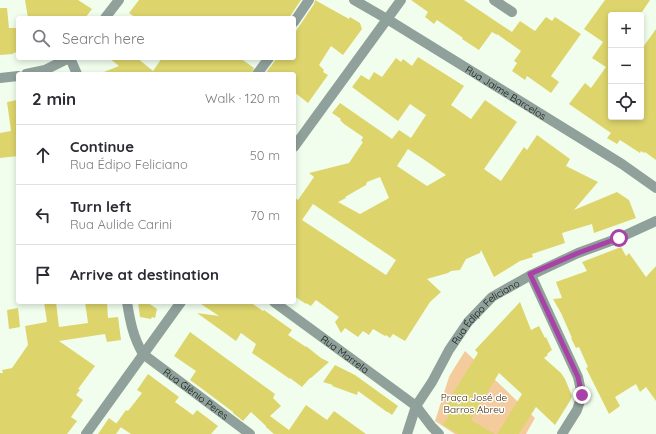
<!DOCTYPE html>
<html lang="en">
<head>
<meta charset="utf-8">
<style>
  :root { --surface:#fff; --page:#f2f2f3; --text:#2b2b33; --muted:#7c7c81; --line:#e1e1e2 }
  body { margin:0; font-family:Quicksand,sans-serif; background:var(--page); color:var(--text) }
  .controls { position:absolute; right:12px; top:12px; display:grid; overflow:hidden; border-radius:4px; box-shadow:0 2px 6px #0003 }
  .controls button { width:36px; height:36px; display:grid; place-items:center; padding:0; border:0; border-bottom:1px solid var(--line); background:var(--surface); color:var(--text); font:20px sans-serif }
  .stop { position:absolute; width:12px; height:12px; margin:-9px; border:3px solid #a942a6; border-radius:50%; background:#fff }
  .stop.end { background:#a942a6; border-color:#fff; box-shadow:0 1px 4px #0008 }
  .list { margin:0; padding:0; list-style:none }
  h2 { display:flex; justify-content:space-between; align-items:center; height:52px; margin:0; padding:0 16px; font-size:17px }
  h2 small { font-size:13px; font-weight:400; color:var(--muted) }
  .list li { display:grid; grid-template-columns:26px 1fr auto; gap:12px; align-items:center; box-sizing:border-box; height:60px; padding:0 16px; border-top:1px solid var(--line) }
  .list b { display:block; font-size:15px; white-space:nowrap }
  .list p { margin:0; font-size:13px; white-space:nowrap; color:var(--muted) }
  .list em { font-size:13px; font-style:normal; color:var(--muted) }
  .icon { flex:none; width:22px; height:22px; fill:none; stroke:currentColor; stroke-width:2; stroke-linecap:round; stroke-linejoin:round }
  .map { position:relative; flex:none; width:656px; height:434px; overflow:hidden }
  .search { position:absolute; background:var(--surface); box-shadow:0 2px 6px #0003; left:16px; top:16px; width:280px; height:44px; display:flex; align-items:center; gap:10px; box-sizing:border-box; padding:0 14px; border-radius:4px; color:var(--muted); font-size:15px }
  .panel { position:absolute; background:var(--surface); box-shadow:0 2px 6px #0003; left:16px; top:72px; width:280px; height:232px; border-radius:4px }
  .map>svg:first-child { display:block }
  .green { fill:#f4cb9c }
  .building { fill:#ddd56c; fill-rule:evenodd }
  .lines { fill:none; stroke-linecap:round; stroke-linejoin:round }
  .minor { stroke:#90a09b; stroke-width:10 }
  .route { stroke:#a942a6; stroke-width:5 }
  .labels { text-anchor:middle; stroke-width:3; stroke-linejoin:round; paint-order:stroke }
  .street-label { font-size:10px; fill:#121a10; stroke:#fff }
  .park-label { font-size:10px; fill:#3e2500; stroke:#fff }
</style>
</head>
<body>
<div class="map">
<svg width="656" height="434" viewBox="0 0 656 434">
  <rect width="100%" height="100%" fill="#f1feed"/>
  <polygon class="green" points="465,351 535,418 526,434 455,434 435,421 449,377 453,370"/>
  <g class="building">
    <polygon points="25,0 78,0 92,9 85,18 28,18"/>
    <polygon points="139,0 301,0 289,18 136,18 129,13"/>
    <polygon points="315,0 349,19 350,17 360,23 362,29 343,55 331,46 319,65 324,70 323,72 328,75 308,103 294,92 294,74 265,74 277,58 294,58 294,34 314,4"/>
    <polygon points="411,0 464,0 512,32 520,21 535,31 546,17 552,21 555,17 581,34 551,76 559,82 551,93 527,76 525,80 512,71 517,63 514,61 521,51 497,34 497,35 492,32 479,50 462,39 463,38 437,20 434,24 425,17 428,12"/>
    <polygon points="605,0 650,0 640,15 611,15 611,117 641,117 641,50 656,29 656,160 645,152 644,153 641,151 640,153 620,140 617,144 607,138 611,133 569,104 585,83 591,88 606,67 592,58 603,42 584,29"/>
    <polygon points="0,8 7,8 9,28 18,28 18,52 13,53 13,54 0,55"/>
    <path d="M418,57L464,86L451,105L471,119L485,100L517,122L484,169L501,181L524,147L527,150L537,135L570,159L566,166L598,182L574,210L617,192L629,200L636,218L594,233L592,224L562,233L565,243L532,254L533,257L520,261L494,277L481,250L480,253L466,259L460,270L451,271L448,273L427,279L441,292L430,302L405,341L393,334L390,338L386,335L385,336L373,329L369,335L363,331L358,337L345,328L341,333L335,322L339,317L316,300L311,306L306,303V304L294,296V197L298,200L314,177L309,173L349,163L363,142L361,141L363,137L344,124L340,120L341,119L332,113L340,103L392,139L399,130L411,138L426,115L410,104L398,121L352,87L361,75L369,80L374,72L382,77L396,58L401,62L403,59L412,66ZM408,149L429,163L446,175L427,186L397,166ZM380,177L389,198L360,214L338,202L346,198L345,197L366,185L367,182ZM313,204L396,260L386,275L302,220Z"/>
    <polygon points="109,58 137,58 153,71 162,58 240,58 254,68 251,74 99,74 119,66"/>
    <polygon points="17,100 18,107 18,156 0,158 0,133 11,131 7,102"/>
    <polygon points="621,247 626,256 629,253 646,277 656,266 656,401 646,387 640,392 636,384 615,397 620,406 609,414 586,368 588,367 579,347 576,348 571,338 572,338 561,313 553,299 562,298 556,282 587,271 582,262"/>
    <polygon points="44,302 56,302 59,327 88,323 85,302 107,302 108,318 118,317 121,340 107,342 105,334 59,341 95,366 78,389 80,390 76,395 83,400 71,417 77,421 67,434 0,434 0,373 3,373 2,370 12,368 28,345 25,326 47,322"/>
    <polygon points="138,302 147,302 157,309 155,318 152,317 151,319 140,317"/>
    <polygon points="198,302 250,302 263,311 264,310 292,330 288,335 306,347 306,346 321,358 329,362 311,378 310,378 302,387 290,378 290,379 252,353 256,344 241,333 236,341 197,313 219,316"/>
    <polygon points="520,302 531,330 539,326 545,338 546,337 552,350 547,354 548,355 544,358 561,373 565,379 572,396 570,401 555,425 536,407 519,434 497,434 522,394 499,373 471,420 495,434 458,434 443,425 449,416 445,414 446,412 444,411 444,410 443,409 478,353 475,350"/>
    <polygon points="18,308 20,327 9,329 7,310"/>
    <polygon points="190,332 275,394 273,398 281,406 270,416 289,430 306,405 327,420 334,411 366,434 274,434 266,427 266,426 251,412 243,421 233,413 233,412 201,388 190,380 196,371 174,356"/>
    <polygon points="335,365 355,375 398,406 392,415 388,412 387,412 358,391 357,395 332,386 333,385 323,382"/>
    <polygon points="148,374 179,397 175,402 193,415 197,410 218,426 211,434 131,434 116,424 126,410 128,411 142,393 137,390"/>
    <polygon points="109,418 121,427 116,434 98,434"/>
  </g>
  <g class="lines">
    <g class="minor">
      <path id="s1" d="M354,0L387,19L622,164L656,188"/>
      <polyline points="494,0 512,12"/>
      <polyline points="105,18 119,0"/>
      <polyline points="294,22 309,0"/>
      <polyline points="70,58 77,74"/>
      <polyline points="26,74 45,70 69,58"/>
      <polyline points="257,74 269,58"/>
      <polyline points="0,78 18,76"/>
      <polyline points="294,147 401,0"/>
      <polyline points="531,275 578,377 582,395 577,410 562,434"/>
      <path id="s2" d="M127,302C130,321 133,337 143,354L250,434"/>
      <path id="s3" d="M274,302L416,406L432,427L439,434"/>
      <polyline points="86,434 181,302"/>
      <path id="s4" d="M407,434L416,406L432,382L449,350L468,322L492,297L531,275L578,253L619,238L656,221"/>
    </g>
  </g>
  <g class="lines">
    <polyline class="route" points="582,395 578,377 530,274 578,253 619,238"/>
  </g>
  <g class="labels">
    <g class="street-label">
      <text dy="4" stroke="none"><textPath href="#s1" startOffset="178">Rua Jaime Barcelos</textPath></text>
      <text dy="4" stroke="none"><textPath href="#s4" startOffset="148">Rua Édipo Feliciano</textPath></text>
      <text dy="4" stroke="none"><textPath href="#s3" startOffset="88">Rua Marrela</textPath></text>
      <text dy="4" stroke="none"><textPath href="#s2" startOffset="121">Rua Glênio Peres</textPath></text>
    </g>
    <g class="park-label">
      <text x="474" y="401">Praça José de<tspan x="474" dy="12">Barros Abreu</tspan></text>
    </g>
  </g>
</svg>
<div class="controls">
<button>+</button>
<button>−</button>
<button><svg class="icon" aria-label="locate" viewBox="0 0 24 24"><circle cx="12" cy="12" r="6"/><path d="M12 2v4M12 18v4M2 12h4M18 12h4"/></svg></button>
</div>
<div class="stop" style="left:619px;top:238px"></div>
<div class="stop end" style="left:582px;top:395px"></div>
<div class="search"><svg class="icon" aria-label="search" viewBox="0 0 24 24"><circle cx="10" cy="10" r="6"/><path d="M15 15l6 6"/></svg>Search here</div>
<section class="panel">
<h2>2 min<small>Walk · 120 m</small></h2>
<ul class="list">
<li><svg class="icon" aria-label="ahead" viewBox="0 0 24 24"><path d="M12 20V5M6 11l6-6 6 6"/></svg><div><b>Continue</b><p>Rua Édipo Feliciano</p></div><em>50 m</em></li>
<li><svg class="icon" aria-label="left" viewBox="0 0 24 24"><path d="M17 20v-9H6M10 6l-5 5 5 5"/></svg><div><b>Turn left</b><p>Rua Aulide Carini</p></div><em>70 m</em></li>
<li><svg class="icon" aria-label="arrive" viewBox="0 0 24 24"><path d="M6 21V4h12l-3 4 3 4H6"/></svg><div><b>Arrive at destination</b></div></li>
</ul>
</section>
</div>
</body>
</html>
